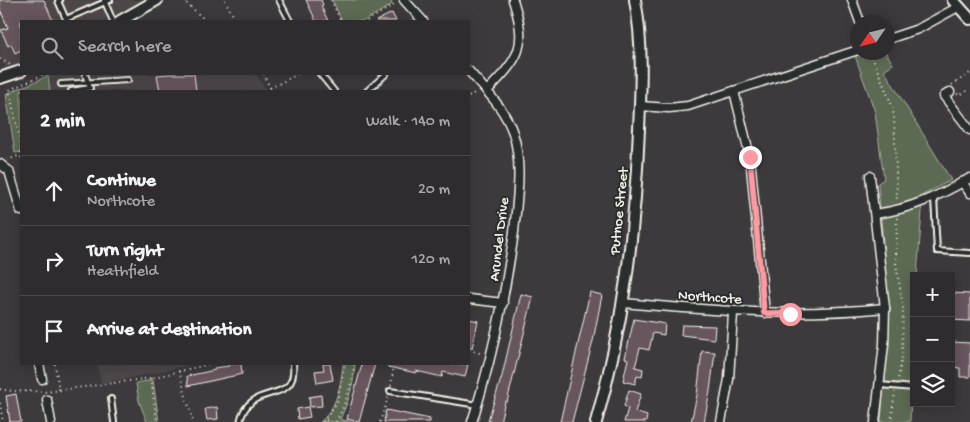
<!DOCTYPE html>
<html lang="en">
<head>
<meta charset="utf-8">
<style>
  :root { --surface:#2e2c2e; --page:#3a383a; --text:#f1f3f6; --muted:#a7a7aa; --line:#49484a }
  body { margin:0; font-family:"Gochi Hand",sans-serif; background:var(--page); color:var(--text) }
  .controls { position:absolute; right:15px; bottom:15px; display:grid; overflow:hidden; border-radius:0px; box-shadow:0 2px 12px #0003 }
  .controls button { width:45px; height:45px; display:grid; place-items:center; padding:0; border:0; border-bottom:1px solid var(--line); background:var(--surface); color:var(--text); font:25px sans-serif }
  .compass { position:absolute; left:850px; top:15px; width:45px; height:45px; border-radius:50%; background:var(--surface); box-shadow:0 2px 12px #0003; rotate:235deg }
  .stop { position:absolute; width:15px; height:15px; margin:-11px; border:4px solid #ff9aa2; border-radius:50%; background:#fff }
  .stop.end { background:#ff9aa2; border-color:#fff; box-shadow:0 1px 5px #0008 }
  .list { margin:0; padding:0; list-style:none }
  h2 { display:flex; justify-content:space-between; align-items:center; height:65px; margin:0; padding:0 20px; font-size:21px }
  h2 small { font-size:16px; font-weight:400; color:var(--muted) }
  .list li { display:grid; grid-template-columns:32px 1fr auto; gap:15px; align-items:center; box-sizing:border-box; height:70px; padding:0 20px; border-top:1px solid var(--line) }
  .list b { display:block; font-size:19px; white-space:nowrap }
  .list p { margin:0; font-size:16px; white-space:nowrap; color:var(--muted) }
  .list em { font-size:16px; font-style:normal; color:var(--muted) }
  .icon { flex:none; width:28px; height:28px; fill:none; stroke:currentColor; stroke-width:2; stroke-linecap:round; stroke-linejoin:round }
  .map { position:relative; flex:none; width:970px; height:422px; overflow:hidden }
  .search { position:absolute; background:var(--surface); box-shadow:0 2px 12px #0003; left:20px; top:20px; width:450px; height:55px; display:flex; align-items:center; gap:12px; box-sizing:border-box; padding:0 18px; border-radius:0px; color:var(--muted); font-size:19px }
  .panel { position:absolute; background:var(--surface); box-shadow:0 2px 12px #0003; left:20px; top:90px; width:450px; height:275px; border-radius:0px }
  .map>svg:first-child { display:block }
  .built { fill:#4d464a }
  .green { fill:#5d6b53; stroke:#a8ae9e }
  .building { fill:#68575f; stroke:#f4f1e8 }
  .lines { fill:none; stroke-linecap:round; stroke-linejoin:round }
  .service-casing { stroke:#f4f1e8; stroke-width:8 }
  .minor-casing { stroke:#f4f1e8; stroke-width:11 }
  .tertiary-casing { stroke:#f4f1e8; stroke-width:14 }
  .path { stroke:#f4f1e8; stroke-width:2; stroke-dasharray:1 4; stroke-linecap:butt }
  .service { stroke:#2a2d2e; stroke-width:4 }
  .minor { stroke:#2a2d2e; stroke-width:8 }
  .tertiary { stroke:#2a2d2e; stroke-width:10 }
  .route { stroke:#ff9aa2; stroke-width:6 }
  .labels { text-anchor:middle; stroke-width:4; stroke-linejoin:round; paint-order:stroke }
  .street-label { font-size:15px; fill:#f4f1e8; stroke:#2a2d2e }
</style>
</head>
<body>
<div class="map">
<svg width="970" height="422" viewBox="0 0 970 422">
  <rect width="100%" height="100%" fill="#3d3a3d"/>
  <filter id="ink" filterUnits="userSpaceOnUse"><feTurbulence type="fractalNoise" baseFrequency=".02" numOctaves="2"/><feDisplacementMap in="SourceGraphic" scale="10" xChannelSelector="R" yChannelSelector="G"/><feConvolveMatrix kernelMatrix="1 2 1 2 8 2 1 2 1" color-interpolation-filters="sRGB"/></filter>
  <g filter="url(#ink)">
    <g class="built">
      <polygon points="0,0 146,0 112,21 21,21 21,67 7,74 0,54"/>
      <polygon points="50,74 256,74 267,91 50,91 48,75"/>
      <polygon points="97,364 195,364 101,384"/>
    </g>
    <g class="green">
      <polygon points="332,0 390,0 392,3 390,6 364,21 342,21"/>
      <polygon points="866,53 886,53 893,64 884,70 951,180 919,197 922,211 917,276 914,276 910,422 881,422 889,313 878,183 884,179 875,112 855,56"/>
      <polygon points="48,76 50,91 21,91 21,152 15,153 6,94"/>
      <path d="M343,364H355C354,384 349,401 340,419L351,422H320C337,409 341,383 343,364Z"/>
      <polygon points="153,380 159,422 147,422 139,401 136,383"/>
    </g>
    <g class="building">
      <polygon points="0,0 44,0 53,21 21,21 21,50 15,53 11,44 8,46 1,30 8,28 0,9"/>
      <polygon points="306,0 321,0 323,5 321,6 328,21 316,21"/>
      <polygon points="392,13 396,21 376,21"/>
      <polygon points="170,74 194,74 196,91 160,91 157,75"/>
      <polygon points="590,292 602,295 593,341 572,422 560,422"/>
      <polygon points="951,293 970,294 970,321 951,320"/>
      <polygon points="521,294 533,297 507,402 505,401 500,422 494,422 488,420 502,376"/>
      <polygon points="469,319 478,321 472,348 469,347"/>
      <polygon points="634,319 665,324 664,335 653,333 649,350 640,348 635,367 643,369 642,377 637,376 635,384 623,381 628,359 625,358"/>
      <polygon points="682,325 715,326 714,339 681,335"/>
      <polygon points="951,342 970,343 970,377 960,377 960,368 951,367"/>
      <polygon points="702,351 715,352 710,391 704,422 691,422 697,395"/>
      <polygon points="228,364 241,364 242,374 188,386 187,376 215,370 214,368 229,366"/>
      <polygon points="323,364 330,364 333,380 317,383 315,371 324,370"/>
      <polygon points="362,364 375,364 359,422 347,419"/>
      <polygon points="388,364 468,364 465,377 443,372 442,377 416,371 416,373 388,367"/>
      <polygon points="629,390 641,394 635,412 647,416 646,422 624,422 628,408 624,406"/>
      <polygon points="16,394 21,422 10,422 6,396"/>
      <polygon points="321,395 322,406 310,407 309,397"/>
      <polygon points="217,407 218,419 207,420 205,409"/>
      <polygon points="308,407 310,417 298,419 297,409"/>
      <polygon points="386,410 430,419 430,422 384,422"/>
    </g>
    <g class="lines">
      <g class="service-casing">
        <g id="service">
          <polyline points="60,0 58,1 66,19 110,0"/>
          <polyline points="104,0 113,21"/>
          <polyline points="279,0 290,21"/>
          <polyline points="320,74 334,91"/>
          <polyline points="61,84 128,80"/>
          <polyline points="71,91 90,88 85,74"/>
          <polyline points="367,91 386,74"/>
          <polyline points="934,198 937,251 970,253"/>
          <polyline points="880,385 914,388"/>
          <polyline points="390,391 478,405"/>
          <polyline points="111,399 114,422"/>
          <path d="M240,422C249,379 298,408 293,364"/>
        </g>
      </g>
      <g class="minor-casing">
        <g id="minor">
          <polyline points="404,0 423,21"/>
          <polyline points="852,0 860,22"/>
          <polyline points="888,39 918,29 958,7"/>
          <path d="M469,71C486,91 504,107 513,133C523,164 517,200 514,232C505,297 492,359 472,422"/>
          <path d="M487,91C520,57 528,47 513,0"/>
          <polyline points="734,91 750,157 765,313"/>
          <polyline points="950,92 944,96 970,130"/>
          <polyline points="640,106 669,108 688,106 858,50"/>
          <polyline points="0,164 9,171 21,211"/>
          <polyline points="870,176 885,308 884,344 875,422"/>
          <polyline points="962,182 970,193"/>
          <path d="M875,214C911,209 939,196 970,178"/>
          <polyline points="469,299 503,303"/>
          <path d="M623,303C712,311 796,317 885,308"/>
          <polyline points="39,364 42,379"/>
          <polyline points="47,400 51,422"/>
          <polyline points="721,422 729,379 733,313"/>
        </g>
      </g>
      <g class="tertiary-casing">
        <g id="tertiary">
          <polyline points="953,0 970,19"/>
          <polyline points="120,21 157,0"/>
          <polyline points="0,78 21,71"/>
          <path d="M596,422C624,325 635,229 639,129C641,86 643,42 635,0"/>
        </g>
      </g>
      <g class="path">
        <polyline points="183,0 206,21"/>
        <polyline points="225,0 236,21"/>
        <polyline points="331,0 341,21"/>
        <polyline points="367,21 397,3"/>
        <polyline points="870,52 891,103 894,116 897,201"/>
        <polyline points="0,59 11,65"/>
        <polyline points="263,74 272,91"/>
        <polyline points="952,85 970,73"/>
        <polyline points="270,88 298,74"/>
        <polyline points="957,94 960,95 970,89"/>
        <polyline points="469,97 477,91"/>
        <polyline points="21,158 21,144 9,90 45,74"/>
        <polyline points="7,160 21,155"/>
        <polyline points="897,218 896,264 903,307 902,356 898,380"/>
        <polyline points="469,350 483,354"/>
        <polyline points="55,364 59,390"/>
        <polyline points="179,371 193,422"/>
        <polyline points="151,378 157,422"/>
        <polyline points="391,386 394,364"/>
        <path d="M0,389C15,393 30,390 46,392L151,378L210,364"/>
        <polyline points="0,403 3,422"/>
        <polyline points="326,420 331,422"/>
        <polyline points="323,422 337,402 345,364"/>
        <path d="M336,422C346,403 352,386 354,364"/>
        <polyline points="380,422 389,395"/>
        <polyline points="891,422 895,392"/>
      </g>
      <use href="#service" class="service"/>
      <use href="#minor" class="minor"/>
      <use href="#tertiary" class="tertiary"/>
    </g>
  </g>
  <g class="lines" filter="url(#ink)">
    <polyline class="route" points="750,157 764,313 790,314"/>
  </g>
  <g class="labels">
    <g class="street-label">
      <text transform="translate(618 211) rotate(-84)" y="5">Putnoe Street</text>
      <text transform="translate(498 239) rotate(-83)" y="5">Arundel Drive</text>
      <text transform="translate(710 296) rotate(4)" y="5">Northcote</text>
    </g>
  </g>
</svg>
<div class="controls">
<button>+</button>
<button>−</button>
<button><svg class="icon" aria-label="layers" viewBox="0 0 24 24"><path d="M12 4l9 5-9 5-9-5zM3 14l9 5 9-5"/></svg></button>
</div>
<svg class="compass" viewBox="-18 -18 36 36"><path d="M0-13l5 13h-10z" fill="#e53935"/><path d="M0 13l5-13h-10z" fill="#a7a7aa"/></svg>
<div class="stop" style="left:790px;top:314px"></div>
<div class="stop end" style="left:750px;top:157px"></div>
<div class="search"><svg class="icon" aria-label="search" viewBox="0 0 24 24"><circle cx="10" cy="10" r="6"/><path d="M15 15l6 6"/></svg>Search here</div>
<section class="panel">
<h2>2 min<small>Walk · 140 m</small></h2>
<ul class="list">
<li><svg class="icon" aria-label="ahead" viewBox="0 0 24 24"><path d="M12 20V5M6 11l6-6 6 6"/></svg><div><b>Continue</b><p>Northcote</p></div><em>20 m</em></li>
<li><svg class="icon" aria-label="right" viewBox="0 0 24 24"><path d="M7 20v-9h11M14 6l5 5-5 5"/></svg><div><b>Turn right</b><p>Heathfield</p></div><em>120 m</em></li>
<li><svg class="icon" aria-label="arrive" viewBox="0 0 24 24"><path d="M6 21V4h12l-3 4 3 4H6"/></svg><div><b>Arrive at destination</b></div></li>
</ul>
</section>
</div>
</body>
</html>
